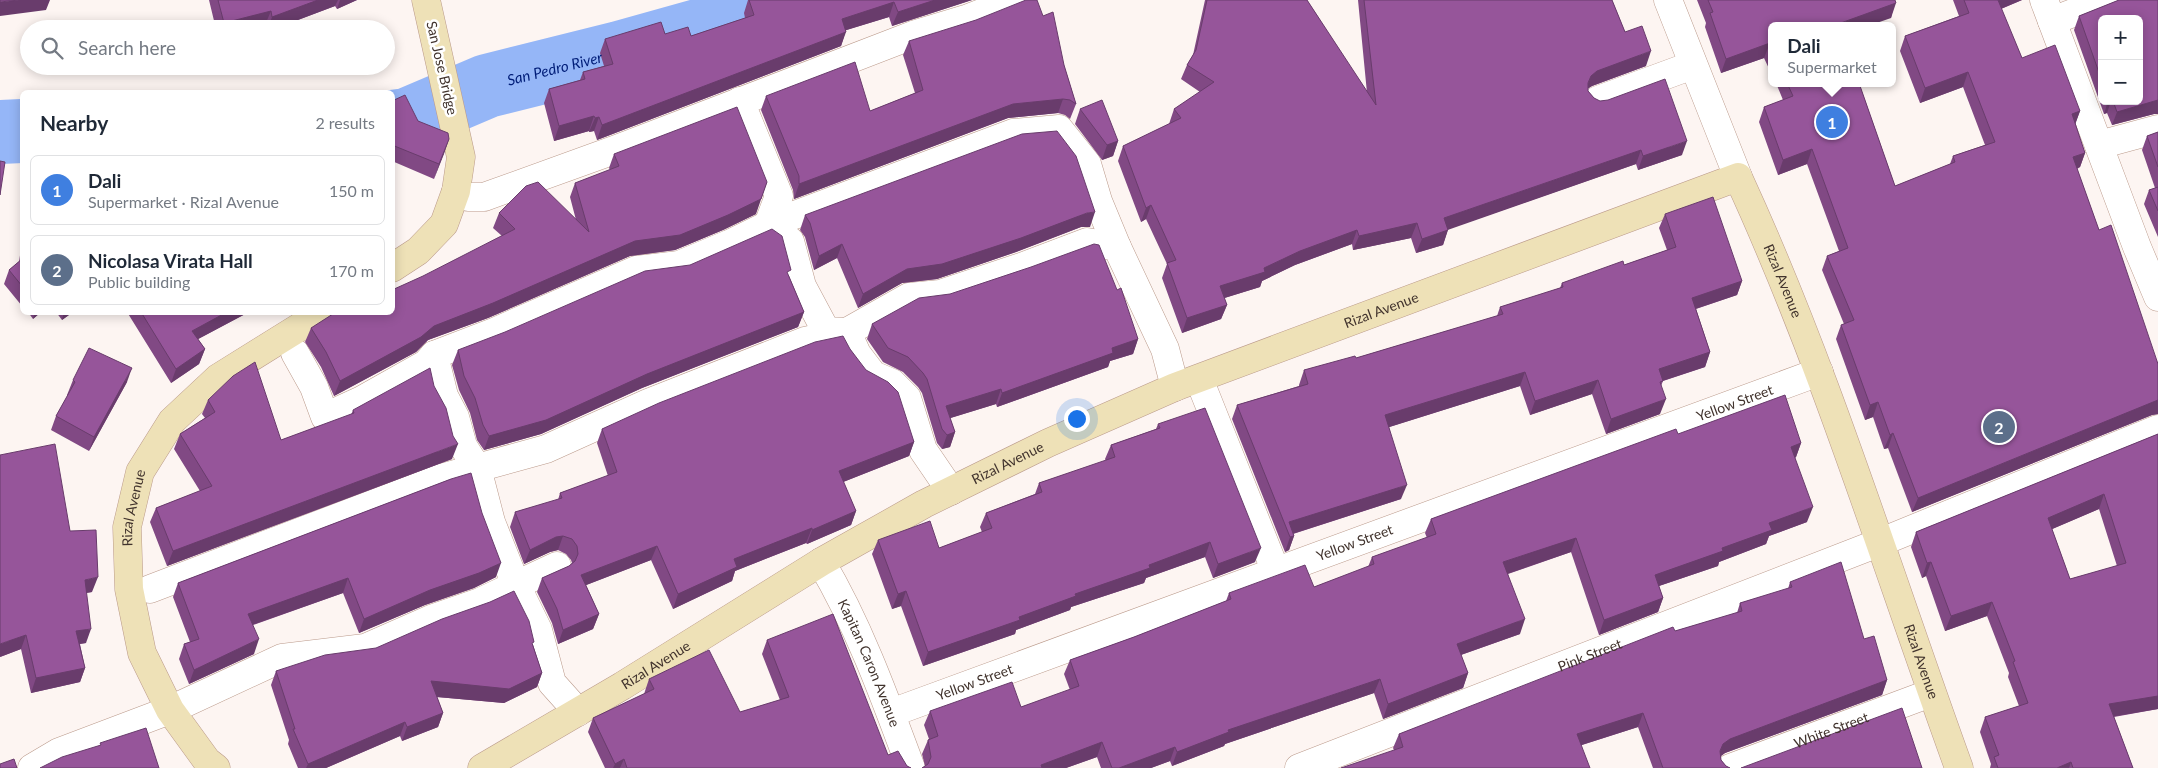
<!DOCTYPE html>
<html lang="en">
<head>
<meta charset="utf-8">
<style>
  :root { --surface:#fff; --page:#f6f6f7; --text:#1f2937; --muted:#747a83; --line:#e0e1e3; --accent:#0b8043 }
  body { margin:0; font-family:Lato,sans-serif; background:var(--page); color:var(--text) }
  .controls { position:absolute; right:15px; top:15px; display:grid; overflow:hidden; border-radius:8px; box-shadow:0 2px 12px #0003 }
  .controls button { width:45px; height:45px; display:grid; place-items:center; padding:0; border:0; border-bottom:1px solid var(--line); background:var(--surface); color:var(--text); font:25px sans-serif }
  .you { position:absolute; left:1076px; top:418px; width:18px; height:18px; margin:-12px; border:4px solid #fff; border-radius:50%; background:#1a73e8; box-shadow:0 0 0 8px #1a73e833 }
  .badge { display:grid; place-items:center; width:32px; height:32px; border-radius:50%; background:var(--accent); color:#fff; font-size:16px; font-weight:700 }
  .pin { position:absolute; translate:-50% -50%; border:2px solid #fff; box-shadow:0 1px 5px #0006 }
  .popup { position:absolute; left:1768px; top:22px; width:128px; height:65px; box-sizing:border-box; display:grid; place-content:center; border-radius:8px; background:var(--surface); filter:drop-shadow(0 1px 4px #0005); font-size:16px; white-space:nowrap; color:var(--muted) }
  .popup b { font-size:19px; color:var(--text) }
  .popup::after { content:''; position:absolute; left:50%; top:100%; margin-left:-10px; border:10px solid transparent; border-top-color:var(--surface) }
  .list { margin:0; padding:0; list-style:none }
  h2 { display:flex; justify-content:space-between; align-items:center; height:65px; margin:0; padding:0 20px; font-size:21px }
  h2 small { font-size:16px; font-weight:400; color:var(--muted) }
  .list li { display:grid; grid-template-columns:32px 1fr auto; gap:15px; align-items:center; box-sizing:border-box; height:70px; margin:0 10px 10px; padding:0 10px; border:1px solid var(--line); border-radius:8px }
  .list b { display:block; font-size:19px; white-space:nowrap }
  .list p { margin:0; font-size:16px; white-space:nowrap; color:var(--muted) }
  .list em { font-size:16px; font-style:normal; color:var(--muted) }
  .icon { flex:none; width:28px; height:28px; fill:none; stroke:currentColor; stroke-width:2; stroke-linecap:round; stroke-linejoin:round }
  .map { position:relative; flex:none; width:2158px; height:768px; overflow:hidden }
  .search { position:absolute; background:var(--surface); box-shadow:0 2px 12px #0003; left:20px; top:20px; width:375px; height:55px; display:flex; align-items:center; gap:12px; box-sizing:border-box; padding:0 18px; border-radius:28px; color:var(--muted); font-size:19px }
  .panel { position:absolute; background:var(--surface); box-shadow:0 2px 12px #0003; left:20px; top:90px; width:375px; height:225px; border-radius:8px }
  .map>svg:first-child { display:block }
  .lines { fill:none; stroke-linecap:round; stroke-linejoin:round }
  .river { stroke:#95b6f7; stroke-width:64 }
  .street-casing { stroke:#bb9a8b; stroke-width:29 }
  .secondary-casing { stroke:#bb9a8b; stroke-width:29 }
  .street { stroke:#fff; stroke-width:28 }
  .secondary { stroke:#eee1b7; stroke-width:28 }
  .wall { fill:#814984; fill-rule:evenodd }
  .shaded-wall { fill:#693c6c }
  .building { fill:#96559a; stroke:#693c6c; fill-rule:evenodd }
  .labels { text-anchor:middle; stroke-width:5; stroke-linejoin:round; paint-order:stroke }
  .street-label { font-size:14px; fill:#41332d; stroke:#fff }
  .water-label { font-size:15px; font-style:italic; fill:#001d78; stroke:#fff }
</style>
</head>
<body>
<div class="map">
<svg width="2158" height="768" viewBox="0 0 2158 768">
  <rect width="100%" height="100%" fill="#fdf5f2"/>
  <g class="lines">
    <g class="river">
      <path id="s1" d="M392,122L407,120L487,86L619,53L723,24L778,0"/>
      <polyline points="0,132 22,131"/>
    </g>
    <g class="street-casing">
      <g id="street">
        <polyline points="1668,0 1738,177"/>
        <polyline points="2044,0 2137,247 2158,297"/>
        <polyline points="2052,21 2107,0"/>
        <polyline points="1598,100 1693,65"/>
        <polyline points="740,101 779,196 768,225 790,241 802,286 826,331 847,332 857,354 873,375 892,383 907,398 923,450 951,491"/>
        <polyline points="2099,145 2158,129"/>
        <polyline points="456,191 468,197 484,197 617,149 913,35 966,19 1015,0"/>
        <polyline points="295,353 314,387 325,417 362,400 426,364 434,355 444,396 455,417 463,446 477,468 546,449 648,403 805,341 847,332 909,297 940,294 1021,267 1087,242 1117,247 1165,349 1175,387"/>
        <polyline points="434,355 494,332 636,270 679,265 729,244 768,225 1013,133 1059,129 1087,164 1098,201 1117,247"/>
        <polyline points="1199,379 1276,572"/>
        <path id="s2" d="M821,562C859,626 885,698 911,768"/>
        <polyline points="557,566 516,585 538,630 552,683 578,712"/>
        <path id="s3" d="M891,713L1819,372"/>
        <polyline points="32,768 59,752 170,710 282,658 365,648 431,619 480,602 516,585 491,522 477,468 441,478 150,589"/>
        <path id="s4" d="M1299,768L1881,542L2158,429"/>
        <path id="s5" d="M1730,768L1931,693"/>
      </g>
    </g>
    <g class="secondary-casing">
      <g id="secondary">
        <polyline points="392,268 418,251 444,224 456,191 461,157 426,0"/>
        <path id="s6" d="M216,768L207,761L170,710L142,653L129,589L127,527L140,472L172,421L218,378L324,312"/>
        <path id="s7" d="M482,768L622,686L821,562L924,504L1048,443L1175,387L1738,177C1826,368 1887,570 1959,768"/>
      </g>
    </g>
    <use href="#street" class="street"/>
    <use href="#secondary" class="secondary"/>
  </g>
  <g class="wall">
    <polygon points="209,0 357,0 337,9 335,6 274,29 266,29 265,25 253,29 216,29"/>
    <polygon points="748,0 972,0 892,26 889,17 846,30 841,46 597,140 594,131 589,132 589,131 554,141 544,103 549,89 580,80 583,72 604,66 600,53 605,39 691,36 745,18 744,13"/>
    <polygon points="1205,0 1307,0 1367,93 1358,0 1612,0 1625,32 1646,66 1592,86 1588,88 1588,91 1594,98 1682,155 1638,170 1636,164 1448,229 1443,245 1416,253 1411,238 1353,250 1352,244 1295,265 1262,281 1260,287 1224,298 1227,305 1221,319 1182,333 1162,278 1167,264 1146,219 1141,222 1118,161 1123,146 1169,124 1174,109 1200,92 1181,79 1187,65 1193,55"/>
    <polygon points="1697,0 1895,0 1891,18 1772,26 1772,75 1764,58 1721,73 1705,27 1706,23"/>
    <polygon points="1953,0 2022,0 2001,9 2022,58 2080,111 2075,124 2085,153 2080,167 2077,169 2099,230 2158,364 2158,414 2152,415 1912,512 1888,448 1884,449 1873,417 1865,420 1836,339 1841,325 1844,324 1822,270 1827,256 1839,251 1807,164 1778,175 1759,122 1764,107 1783,100 1776,83 1859,83 1895,186 1950,164 1953,156 1985,145 1963,87 1920,103 1900,51 1905,36 1959,16"/>
    <path d="M2119,0H2158V114H2154L2112,125L2107,113L2104,114L2074,30L2079,16ZM2102,19H2139V101H2102Z"/>
    <polygon points="1043,16 1064,65 1076,104 1070,119 1065,115 1058,113 1008,118 794,199 793,190 761,110 766,96 870,111 915,93 903,55 909,41"/>
    <polygon points="392,101 418,121 449,139 434,179 392,161"/>
    <polygon points="1080,109 1118,141 1113,156 1102,160 1075,124"/>
    <polygon points="2158,132 2158,237 2144,204 2149,190 2155,188 2142,150 2147,136"/>
    <polygon points="614,154 756,214 723,230 675,250 630,256 488,318 428,340 416,352 334,396 321,367 305,342 311,328 392,312 502,236 493,228 499,213 576,220 570,197 575,183 610,170 609,168"/>
    <polygon points="1665,214 1742,281 1737,295 1696,309 1710,352 1705,367 1663,381 1661,386 1660,414 1606,434 1592,394 1530,415 1520,386 1389,427 1401,499 1293,534 1294,536 1289,550 1285,552 1232,419 1237,405 1299,386 1299,385 1304,370 1356,358 1497,316 1500,307 1560,288 1562,283 1624,265 1667,250 1659,228"/>
    <polygon points="805,215 1090,227 1081,227 1016,252 937,279 902,283 858,308 837,258 814,270 805,237 800,230"/>
    <polygon points="22,242 22,306 4,284 9,270 19,262"/>
    <polygon points="789,276 804,312 798,327 642,388 541,434 484,450 477,440 470,413 459,390 452,365 458,350"/>
    <polygon points="1117,290 1138,339 1133,354 1110,361 1108,367 997,407 996,404 950,418 955,432 950,447 942,449 937,443 922,393 918,387 903,372 883,362 867,339 872,324 950,294"/>
    <polygon points="28,312 41,312 33,319"/>
    <polygon points="56,312 73,312 62,320"/>
    <polygon points="127,312 249,312 198,339 205,349 199,364 171,383"/>
    <polygon points="850,349 914,442 909,456 843,482 856,511 851,525 807,544 806,543 735,571 732,581 673,609 651,560 586,585 599,614 593,629 558,644 552,623 537,592 542,578 569,566 572,563 571,560 566,554 558,550 550,552 524,564 510,527 515,512 558,500 560,493 608,476 597,443 602,429"/>
    <polygon points="73,380 127,382 89,451 51,430 56,416 68,395 67,395"/>
    <polygon points="208,400 281,440 351,415 353,410 452,459 167,566 150,522 156,508 200,491 174,449 180,434 205,418 202,414"/>
    <polygon points="1158,424 1255,562 1213,578 1205,557 1146,578 1144,583 1071,607 1070,610 1016,630 1015,634 923,666 901,606 892,609 872,554 878,540 939,548 982,532 980,527 986,513 1035,494 1039,483 1106,461 1105,459 1111,445 1156,429"/>
    <polygon points="1678,434 1801,443 1796,457 1795,458 1807,522 1769,536 1766,544 1719,562 1718,566 1659,586 1663,598 1658,612 1599,635 1571,552 1508,574 1520,634 1461,655 1468,673 1463,688 1383,719 1374,693 1225,744 1224,746 1172,766 1170,761 1151,768 1101,768 1097,757 1066,768 922,768 925,766 922,754 928,740 929,739 924,725 930,711 1021,707 1070,690 1064,674 1070,660 1134,637 1226,601 1229,593 1314,587 1368,567 1372,557 1427,538 1425,533 1431,519"/>
    <path d="M2158,434V709L2114,717L2133,768H1990L1991,764L1980,732L1985,717L2019,706L2008,677L2009,673L1987,616L1945,631L1926,576L1922,578L1911,547L1916,532ZM2099,509L2117,566L2070,579L2052,529Z"/>
    <polygon points="451,479 496,577 474,588 425,605 359,633 343,593 253,625 254,654 189,684 179,659 184,644 190,642 173,597 178,583"/>
    <polygon points="70,531 92,592 86,593 86,643 80,644 85,668 80,682 31,693 21,649 0,657"/>
    <polygon points="1790,582 1864,639 1887,680 1882,695 1725,753 1721,756 1721,760 1726,766 1730,768 1653,768 1638,727 1582,745 1394,750 1393,748 1399,734 1675,631 1737,613 1740,603 1788,589"/>
    <polygon points="767,640 888,755 911,768 605,768 588,732 593,718 644,694 649,679 740,712 780,700 762,654"/>
    <polygon points="533,645 542,673 537,687 504,703 437,697 443,713 438,727 402,741 400,736 326,768 298,768 288,744 289,740 271,685 276,671"/>
  </g>
  <g class="shaded-wall">
    <polygon points="19,0 50,0 46,10 0,16 0,2"/>
    <polygon points="318,0 338,0 335,6 274,29 268,29 272,17"/>
    <polygon points="340,0 357,0 337,9"/>
    <polygon points="935,0 972,0 892,26 898,12"/>
    <polygon points="1996,0 2022,0 1991,13"/>
    <polygon points="894,2 889,17 837,33 842,19"/>
    <polygon points="1896,3 1891,18 1868,26 1838,26 1838,24"/>
    <polygon points="271,11 265,25 253,29 222,29 224,23"/>
    <polygon points="846,32 841,46 597,140 602,125"/>
    <polygon points="1770,43 1764,58 1721,73 1726,59"/>
    <polygon points="1651,51 1646,66 1592,86 1586,90 1591,76 1597,71"/>
    <polygon points="1968,72 1963,87 1920,103 1925,88"/>
    <polygon points="1063,99 1058,113 1008,118 794,199 799,184 1013,104"/>
    <polygon points="2158,100 2158,114 2154,114 2112,125 2117,112"/>
    <polygon points="2108,101 2111,101 2107,113 2104,114"/>
    <polygon points="2080,111 2075,125 2072,114"/>
    <polygon points="594,116 589,131 554,141 559,126"/>
    <polygon points="599,117 594,131 589,132 595,118"/>
    <polygon points="449,139 444,154 434,179 439,164"/>
    <polygon points="1118,141 1113,156 1102,160 1107,145"/>
    <polygon points="1687,141 1682,155 1638,170 1643,156"/>
    <polygon points="1812,149 1807,164 1778,175 1783,160"/>
    <polygon points="1641,150 1636,164 1439,233 1444,218"/>
    <polygon points="2085,153 2080,167 2068,172 2073,157"/>
    <polygon points="767,182 756,214 723,230 675,250 630,256 488,318 428,340 416,352 334,396 340,381 434,326"/>
    <polygon points="1151,205 1146,219 1141,222 1146,208"/>
    <polygon points="1095,212 1090,227 1081,227 1016,252 937,279 902,283 858,308 863,294 907,269 1087,213"/>
    <polygon points="1417,223 1411,238 1353,250 1359,236"/>
    <polygon points="1357,230 1352,244 1295,265 1262,281 1260,287 1215,301 1220,286 1264,268 1300,251"/>
    <polygon points="1448,230 1443,245 1416,253 1422,239"/>
    <polygon points="842,244 837,258 814,270 819,256"/>
    <polygon points="1742,281 1737,295 1686,312 1692,298"/>
    <polygon points="1227,305 1221,319 1182,333 1187,318"/>
    <polygon points="35,312 41,312 33,319"/>
    <polygon points="64,312 73,312 62,320"/>
    <polygon points="227,312 249,312 187,345 192,331"/>
    <polygon points="804,312 798,327 642,388 541,434 484,450 489,436"/>
    <polygon points="1138,339 1133,354 1110,361 1108,367 997,407 1002,393 1112,348"/>
    <polygon points="205,349 199,364 171,383 176,369"/>
    <polygon points="1710,352 1705,367 1653,384 1659,369"/>
    <polygon points="132,368 127,382 89,451 94,437"/>
    <polygon points="1525,372 1520,386 1380,430 1385,415"/>
    <polygon points="1598,380 1592,394 1530,415 1535,401"/>
    <polygon points="1001,389 996,404 941,421 946,406"/>
    <polygon points="1666,399 1660,414 1606,434 1611,419"/>
    <polygon points="2158,400 2158,414 2152,415 1912,512 1918,498"/>
    <polygon points="1878,402 1873,417 1865,420 1870,405"/>
    <polygon points="955,432 950,447 942,449 947,435"/>
    <polygon points="1893,433 1888,448 1884,449 1890,435"/>
    <polygon points="914,442 909,456 833,486 839,471"/>
    <polygon points="1801,443 1796,457 1786,461 1791,447"/>
    <polygon points="458,444 452,459 167,566 173,551"/>
    <polygon points="1407,485 1401,499 1289,535 1289,522"/>
    <polygon points="2104,494 2099,509 2043,533 2048,518"/>
    <polygon points="1813,507 1807,522 1769,536 1766,544 1719,562 1718,566 1650,589 1655,575 1722,548 1769,523"/>
    <polygon points="856,511 851,525 807,544 812,530"/>
    <polygon points="812,528 806,543 735,571 732,581 673,609 678,594 734,559"/>
    <polygon points="563,536 558,550 550,552 524,564 530,550 556,537"/>
    <polygon points="1294,536 1289,550 1285,552 1290,537"/>
    <polygon points="1576,538 1571,552 1498,577 1503,562"/>
    <polygon points="1210,542 1205,557 1146,578 1144,583 1071,607 1070,610 1016,630 1015,634 923,666 928,652 1019,617 1075,594 1149,565"/>
    <polygon points="657,546 651,560 576,589 581,575"/>
    <polygon points="1261,548 1255,562 1213,578 1218,564"/>
    <polygon points="1931,562 1926,576 1922,578 1927,563"/>
    <polygon points="501,563 496,577 474,588 425,605 359,633 364,619 430,590"/>
    <polygon points="98,577 92,592 79,594 85,580"/>
    <polygon points="348,578 343,593 243,628 248,614"/>
    <polygon points="906,591 901,606 892,609 898,594"/>
    <polygon points="1663,598 1658,612 1599,635 1604,620"/>
    <polygon points="1992,602 1987,616 1945,631 1951,616"/>
    <polygon points="599,614 593,629 558,644 563,630"/>
    <polygon points="1525,619 1520,634 1452,658 1457,644"/>
    <polygon points="91,629 86,643 71,645 76,631"/>
    <polygon points="26,635 21,649 0,657 0,644"/>
    <polygon points="259,639 254,654 189,684 194,670"/>
    <polygon points="85,668 80,682 31,693 36,678"/>
    <polygon points="542,673 537,687 504,703 426,696 431,681"/>
    <polygon points="1468,673 1463,688 1383,719 1388,704"/>
    <polygon points="1380,679 1374,693 1225,744 1224,746 1172,766 1177,752 1228,730"/>
    <polygon points="1887,680 1882,695 1725,753 1718,758 1715,765 1723,744 1730,739"/>
    <polygon points="2158,696 2158,709 2104,718 2109,704"/>
    <polygon points="443,713 438,727 402,741 407,727"/>
    <polygon points="1643,713 1638,727 1572,748 1577,734"/>
    <polygon points="405,722 400,736 326,768 306,768 308,764"/>
    <polygon points="1102,742 1097,757 1066,768 1039,768 1041,765"/>
    <polygon points="1175,747 1170,761 1151,768 1119,768"/>
    <polygon points="624,759 620,768 613,768 615,764"/>
    <polygon points="2071,762 2069,768 2057,768"/>
  </g>
  <g class="building">
    <polygon points="0,0 19,0 0,2"/>
    <polygon points="218,0 318,0 272,17 271,11 224,23"/>
    <polygon points="749,0 935,0 898,12 894,2 842,19 846,32 602,125 599,117 595,118 594,116 559,126 549,89 585,79 583,72 613,64 605,39 661,22 665,34 688,27 691,36 754,15"/>
    <polygon points="1026,0 1037,0 1043,16 1053,12 1064,65 1076,104 1070,100 1063,99 1013,104 799,184 799,176 766,96 855,62 870,111 923,90 909,41 976,20"/>
    <polygon points="1207,0 1307,0 1376,105 1364,0 1612,0 1625,32 1642,26 1651,51 1597,71 1591,76 1588,83 1588,91 1594,98 1600,101 1608,100 1665,79 1687,141 1643,156 1641,150 1444,218 1448,230 1422,239 1417,223 1359,236 1357,230 1300,251 1264,268 1265,272 1220,286 1227,305 1187,318 1167,263 1176,260 1151,205 1146,208 1123,146 1181,118 1174,109 1214,82 1187,65 1196,50"/>
    <polygon points="1708,0 1895,0 1896,3 1838,24 1839,26 1772,26 1772,49 1770,43 1726,59 1710,13 1713,12"/>
    <polygon points="1964,0 1998,0 2022,58 2055,45 2080,111 2072,114 2085,153 2073,157 2099,230 2111,225 2158,364 2158,400 1918,498 1893,433 1890,435 1878,402 1870,405 1841,325 1854,320 1827,256 1848,248 1812,149 1783,160 1764,107 1793,96 1787,83 1859,83 1895,186 1955,162 1953,156 1995,142 1968,72 1925,88 1905,36 1969,13"/>
    <polygon points="2119,0 2158,0 2158,100 2117,112 2113,101 2139,101 2139,19 2102,19 2102,81 2079,16"/>
    <polygon points="405,95 418,121 448,133 449,139 439,164 392,145 392,101"/>
    <polygon points="1102,100 1118,141 1107,145 1080,109"/>
    <polygon points="737,107 767,182 761,199 728,215 680,235 635,241 493,303 434,326 421,337 340,381 326,352 311,328 336,312 392,312 392,290 423,276 515,229 499,213 526,186 538,182 589,232 575,183 619,166 614,154"/>
    <polygon points="1057,131 1076,156 1095,212 1087,213 1021,238 942,264 907,269 863,294 842,244 819,256 810,223 805,215 1022,134"/>
    <polygon points="2158,132 2158,167 2147,136"/>
    <polygon points="0,161 5,162 0,195"/>
    <polygon points="2158,187 2158,211 2149,190"/>
    <polygon points="1713,197 1742,281 1692,298 1710,352 1659,369 1663,381 1660,382 1666,399 1611,419 1598,380 1535,401 1525,372 1385,415 1407,485 1289,522 1294,536 1290,537 1237,405 1308,384 1304,370 1355,356 1356,358 1503,314 1500,307 1563,287 1562,283 1623,261 1624,265 1676,247 1665,214"/>
    <polygon points="772,229 782,236 791,270 787,272 804,312 647,374 546,420 489,436 483,425 475,398 464,376 458,350 505,332 645,271 690,265"/>
    <polygon points="1094,244 1099,245 1117,290 1121,288 1138,339 1112,348 1113,353 1002,393 1001,389 946,406 955,432 947,435 942,429 927,379 923,373 908,357 888,348 872,324 919,298 950,294 1031,267"/>
    <polygon points="22,259 22,286 9,270"/>
    <polygon points="141,312 227,312 192,331 205,349 176,369"/>
    <polygon points="843,336 850,349 866,370 888,382 898,392 914,442 839,471 856,511 812,530 812,528 734,559 737,567 678,594 657,546 581,575 599,614 563,630 557,609 542,578 569,566 575,561 578,554 577,546 572,539 563,536 556,537 530,550 515,512 562,498 560,493 617,472 602,429 659,403 815,342"/>
    <polygon points="89,348 132,368 94,437 56,416 75,382 73,380"/>
    <polygon points="255,362 281,440 354,413 353,410 430,368 434,386 446,408 453,436 458,444 173,551 156,508 212,486 180,434 215,412 208,400 233,376"/>
    <polygon points="1785,395 1801,443 1791,447 1813,507 1769,523 1772,530 1722,548 1723,551 1655,575 1663,598 1604,620 1576,538 1503,562 1525,619 1457,644 1468,673 1388,704 1380,679 1228,730 1229,732 1177,752 1175,747 1119,768 1112,768 1102,742 1041,765 1042,768 922,768 928,764 931,757 928,740 938,736 930,711 1012,682 1021,707 1079,686 1070,660 1134,637 1231,599 1229,593 1305,565 1314,587 1374,564 1372,557 1436,534 1431,519 1676,429 1678,434"/>
    <polygon points="1205,408 1261,548 1218,564 1210,542 1149,565 1150,568 1075,594 1076,596 1019,617 1020,620 928,652 906,591 898,594 878,540 930,521 939,548 992,528 986,513 1042,492 1039,483 1115,457 1111,445 1160,428 1158,424"/>
    <path d="M2158,434V696L2109,704L2133,768H2073L2071,762L2057,768H1998L1994,757L1999,755L1985,717L2028,703L2013,662L2015,661L1992,602L1951,616L1931,562L1927,563L1916,532ZM2104,494L2126,563L2070,579L2048,518Z"/>
    <polygon points="55,444 70,531 96,530 98,577 85,580 91,629 76,631 85,668 36,678 26,635 0,644 0,455"/>
    <polygon points="471,473 482,513 501,563 479,573 430,590 364,619 348,578 248,614 259,639 194,670 184,644 199,639 178,583 451,479"/>
    <polygon points="1841,562 1864,639 1874,636 1887,680 1730,739 1723,744 1720,751 1721,760 1726,766 1730,768 1663,768 1643,713 1577,734 1590,768 1341,768 1403,747 1399,734 1673,627 1675,631 1742,611 1740,603 1792,587 1790,582"/>
    <polygon points="514,591 529,621 534,642 532,643 542,673 509,689 431,681 443,713 407,727 405,722 308,764 293,729 295,729 276,671 325,655 376,648 442,619 490,602"/>
    <polygon points="833,614 888,755 898,751 907,766 911,768 627,768 624,759 615,764 593,718 654,689 649,679 709,650 740,712 789,697 767,640"/>
    <polygon points="1902,708 1922,768 1741,768"/>
    <polygon points="146,728 159,768 40,768 62,757 101,745 100,743"/>
    <polygon points="14,759 17,768 0,768 0,764"/>
  </g>
  <g class="labels">
    <g class="street-label">
      <text transform="translate(442 68) rotate(77)" y="5">San Jose Bridge</text>
      <text dy="5" stroke="none"><textPath href="#s7" startOffset="1506">Rizal Avenue</textPath></text>
      <text dy="5" stroke="none"><textPath href="#s7" startOffset="1012">Rizal Avenue</textPath></text>
      <text dy="5" stroke="none"><textPath href="#s3" startOffset="899">Yellow Street</textPath></text>
      <text dy="5" stroke="none"><textPath href="#s7" startOffset="608">Rizal Avenue</textPath></text>
      <text dy="5" stroke="none"><textPath href="#s6" startOffset="285">Rizal Avenue</textPath></text>
      <text dy="5" stroke="none"><textPath href="#s3" startOffset="494">Yellow Street</textPath></text>
      <text dy="5" stroke="none"><textPath href="#s4" startOffset="312">Pink Street</textPath></text>
      <text dy="5" stroke="none"><textPath href="#s7" startOffset="1911">Rizal Avenue</textPath></text>
      <text dy="5" stroke="none"><textPath href="#s2" startOffset="112">Kapitan Caron Avenue</textPath></text>
      <text dy="5" stroke="none"><textPath href="#s7" startOffset="202">Rizal Avenue</textPath></text>
      <text dy="5" stroke="none"><textPath href="#s3" startOffset="89">Yellow Street</textPath></text>
      <text dy="5" stroke="none"><textPath href="#s5" startOffset="108">White Street</textPath></text>
    </g>
    <g class="water-label">
      <text dy="5" stroke="none"><textPath href="#s1" startOffset="172">San Pedro River</textPath></text>
    </g>
  </g>
</svg>
<div class="controls">
<button>+</button>
<button>−</button>
</div>
<div class="you"></div>
<div class="pin badge" style="left:1832px;top:122px;background:#3f7fe0">1</div>
<div class="popup"><b>Dali</b>Supermarket</div>
<div class="pin badge" style="left:1999px;top:427px;background:#5c6f8a">2</div>
<div class="search"><svg class="icon" aria-label="search" viewBox="0 0 24 24"><circle cx="10" cy="10" r="6"/><path d="M15 15l6 6"/></svg>Search here</div>
<section class="panel">
<h2>Nearby<small>2 results</small></h2>
<ul class="list">
<li><span class="badge" style="background:#3f7fe0">1</span><div><b>Dali</b><p>Supermarket · Rizal Avenue</p></div><em>150 m</em></li>
<li><span class="badge" style="background:#5c6f8a">2</span><div><b>Nicolasa Virata Hall</b><p>Public building</p></div><em>170 m</em></li>
</ul>
</section>
</div>
</body>
</html>
